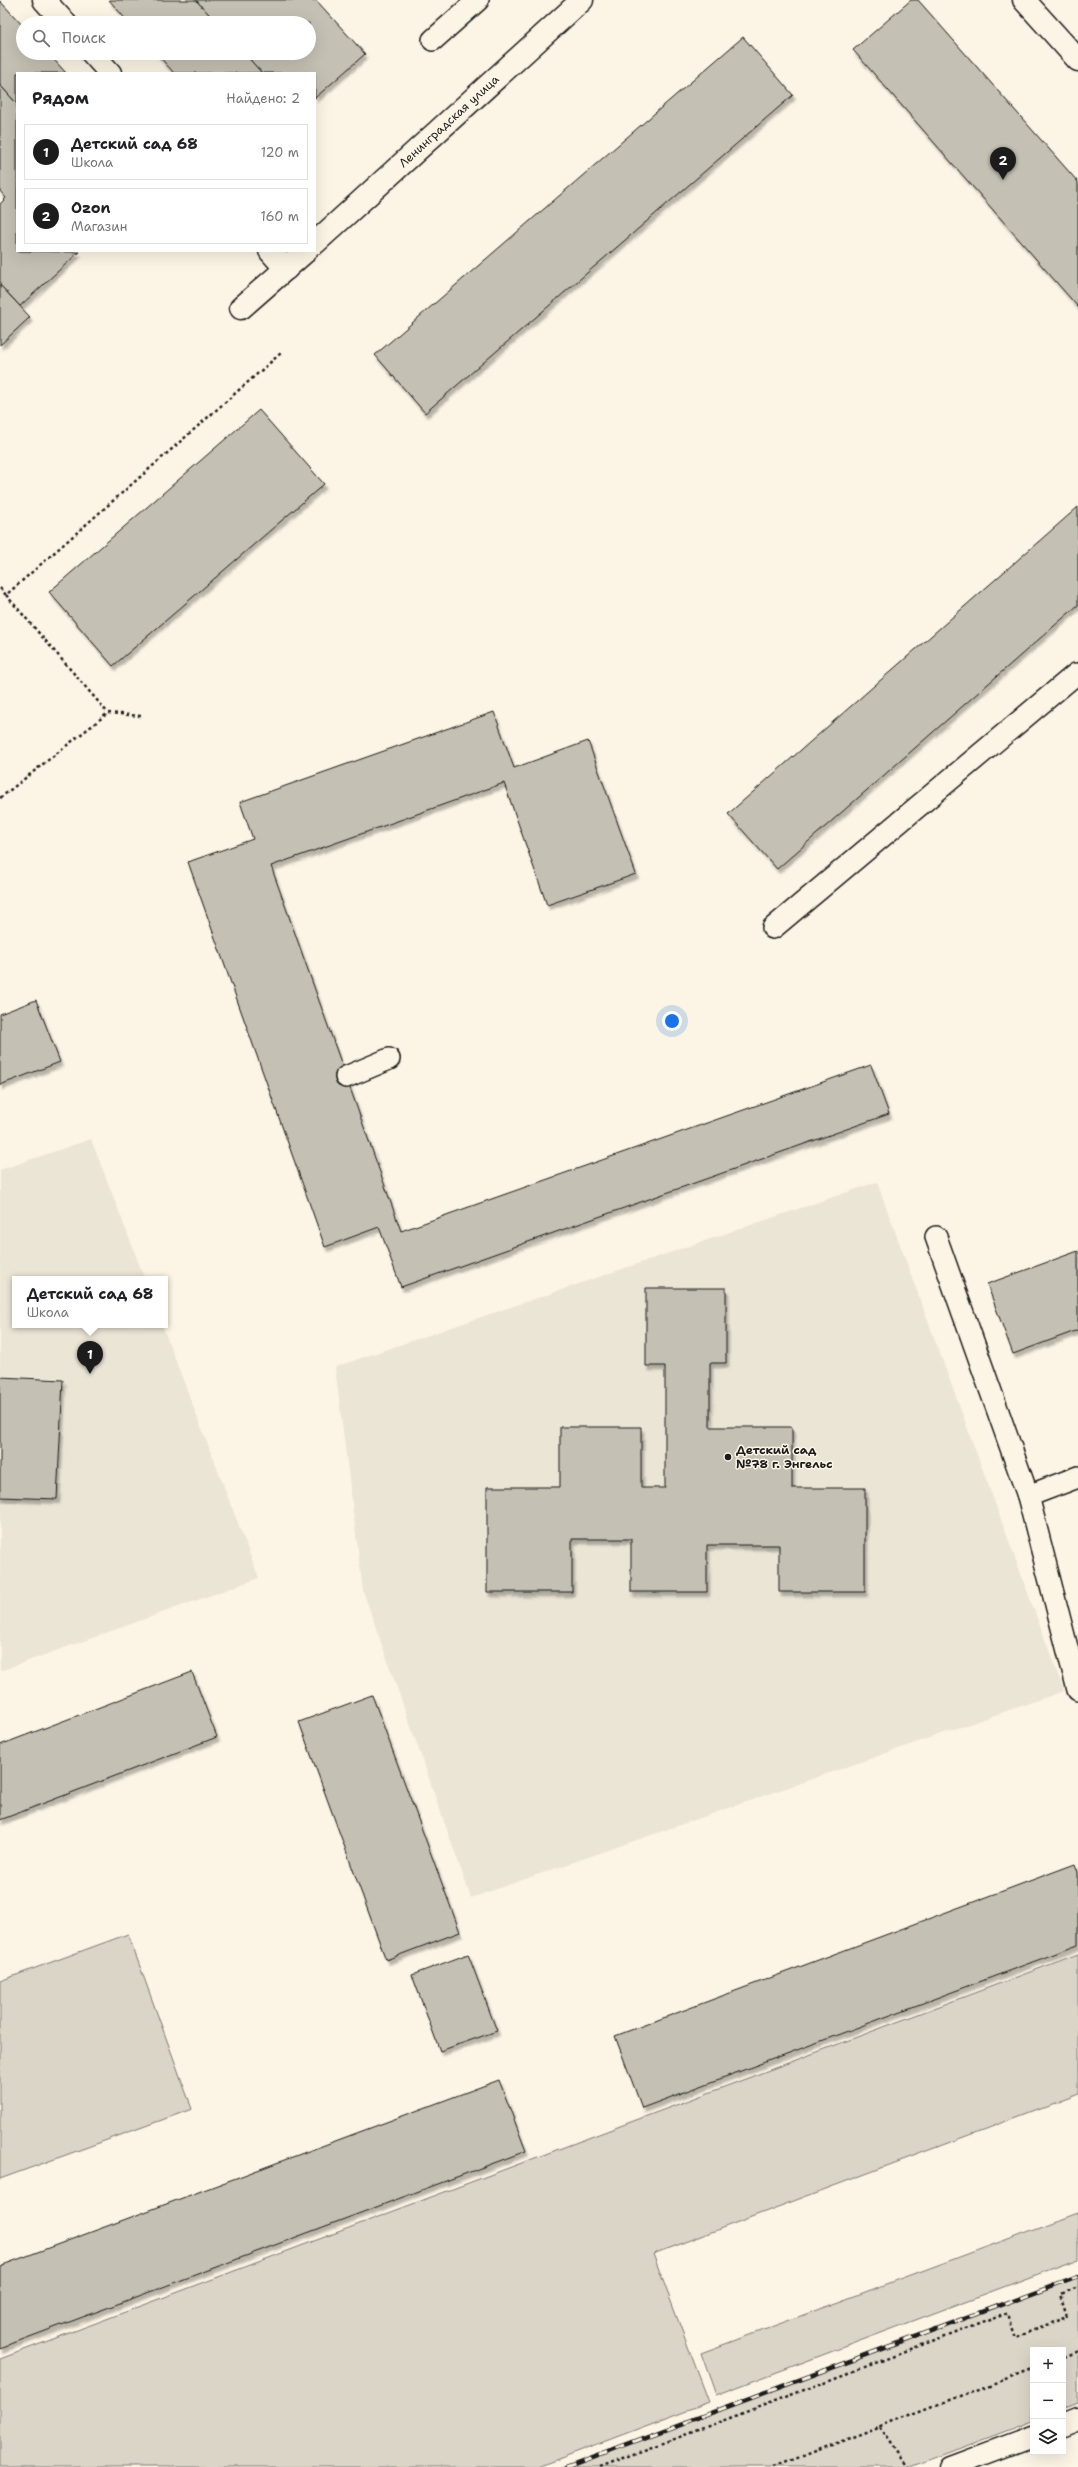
<!DOCTYPE html>
<html lang="ru">
<head>
<meta charset="utf-8">
<style>
  :root { --surface:#fff; --page:#f2f2f2; --text:#202124; --muted:#757577; --line:#e0e0e0; --accent:#1c1c1c }
  body { margin:0; font-family:"Shantell Sans",sans-serif; background:var(--page); color:var(--text) }
  .controls { position:absolute; right:12px; bottom:12px; display:grid; overflow:hidden; border-radius:0px; box-shadow:0 4px 16px #0002 }
  .controls button { width:36px; height:36px; display:grid; place-items:center; padding:0; border:0; border-bottom:1px solid var(--line); background:var(--surface); color:var(--text); font:20px sans-serif }
  .you { position:absolute; left:672px; top:1021px; width:14px; height:14px; margin:-10px; border:3px solid #fff; border-radius:50%; background:#1a73e8; box-shadow:0 0 0 6px #1a73e833 }
  .badge { display:grid; place-items:center; width:26px; height:26px; border-radius:50%; background:var(--accent); color:#fff; font-size:13px; font-weight:700 }
  .pin { position:absolute; translate:-50% -33px; filter:drop-shadow(0 1px 2px #0008) }
  .pin::after { content:''; position:absolute; top:21px; width:14px; height:12px; background:inherit; clip-path:polygon(0 0,100% 0,50% 100%) }
  .popup { position:absolute; left:12px; top:1276px; width:156px; height:52px; box-sizing:border-box; display:grid; place-content:center; border-radius:0px; background:var(--surface); filter:drop-shadow(0 1px 3px #0005); font-size:13px; white-space:nowrap; color:var(--muted) }
  .popup b { font-size:15px; color:var(--text) }
  .popup::after { content:''; position:absolute; left:50%; top:100%; margin-left:-8px; border:8px solid transparent; border-top-color:var(--surface) }
  .list { margin:0; padding:0; list-style:none }
  h2 { display:flex; justify-content:space-between; align-items:center; height:52px; margin:0; padding:0 16px; font-size:17px }
  h2 small { font-size:13px; font-weight:400; color:var(--muted) }
  .list li { display:grid; grid-template-columns:26px 1fr auto; gap:12px; align-items:center; box-sizing:border-box; height:56px; margin:0 8px 8px; padding:0 8px; border:1px solid var(--line); border-radius:0px }
  .list b { display:block; font-size:15px; white-space:nowrap }
  .list p { margin:0; font-size:13px; white-space:nowrap; color:var(--muted) }
  .list em { font-size:13px; font-style:normal; color:var(--muted) }
  .icon { flex:none; width:22px; height:22px; fill:none; stroke:currentColor; stroke-width:2; stroke-linecap:round; stroke-linejoin:round }
  .map { position:relative; flex:none; width:1078px; height:2467px; overflow:hidden }
  .search { position:absolute; background:var(--surface); box-shadow:0 4px 16px #0002; left:16px; top:16px; width:300px; height:44px; display:flex; align-items:center; gap:10px; box-sizing:border-box; padding:0 14px; border-radius:22px; color:var(--muted); font-size:15px }
  .panel { position:absolute; background:var(--surface); box-shadow:0 4px 16px #0002; left:16px; top:72px; width:300px; height:180px; border-radius:0px }
  .map>svg:first-child { display:block }
  .built { fill:#ebe5d6 }
  .green { fill:#dbd5c8; stroke:#7c7872 }
  .building { fill:#c4c0b3; stroke:#1c1c1c; filter:url(#shadow) }
  .lines { fill:none; stroke-linecap:round; stroke-linejoin:round }
  .lane-casing { stroke:#1c1c1c; stroke-width:24 }
  .street-casing { stroke:#1c1c1c; stroke-width:25 }
  .secondary-casing { stroke:#1c1c1c; stroke-width:25 }
  .path { stroke:#1c1c1c; stroke-width:2.5; stroke-dasharray:3 3; stroke-linecap:butt }
  .lane { stroke:#fcf5e5; stroke-width:21 }
  .street { stroke:#fcf5e5; stroke-width:22 }
  .secondary { stroke:#fcf5e5; stroke-width:22 }
  .rail-casing { stroke:#1c1c1c; stroke-width:4.5 }
  .rail { stroke:#fcf5e5; stroke-width:3; stroke-dasharray:9; stroke-linecap:butt }
  .poi-dot { fill:#1c1c1c; stroke:#fcf5e5; stroke-width:1.5 }
  .labels { text-anchor:middle; stroke-width:3; stroke-linejoin:round; paint-order:stroke }
  .street-label { font-size:12px; fill:#1c1c1c; stroke:#fcf5e5 }
  .poi-label { font-size:12px; font-weight:bold; fill:#1c1c1c; stroke:#fcf5e5; text-anchor:start }
</style>
</head>
<body>
<div class="map">
<svg width="1078" height="2467" viewBox="0 0 1078 2467">
  <defs>
    <filter id="shadow"><feDropShadow dx="2.5" dy="4.5" stdDeviation="1" flood-color="#0004"/></filter>
  </defs>
  <rect width="100%" height="100%" fill="#fcf5e5"/>
  <filter id="ink" filterUnits="userSpaceOnUse"><feTurbulence type="fractalNoise" baseFrequency=".025" numOctaves="2"/><feDisplacementMap in="SourceGraphic" scale="8" xChannelSelector="R" yChannelSelector="G"/><feConvolveMatrix kernelMatrix="1 2 1 2 8 2 1 2 1" color-interpolation-filters="sRGB"/></filter>
  <g filter="url(#ink)">
    <g class="built">
      <polygon points="91,1139 145,1279 15,1279 15,1325 162,1325 259,1578 0,1671 0,1170"/>
      <polygon points="877,1182 1064,1691 471,1898 363,1591 335,1367"/>
    </g>
    <g class="green">
      <polygon points="128,1934 192,2109 0,2179 0,1981"/>
      <polygon points="1078,1954 1078,2094 653,2254 709,2402 537,2467 0,2467 0,2359"/>
      <polygon points="1078,2213 1078,2259 716,2395 701,2353"/>
      <polygon points="1078,2276 1078,2403 1063,2409 1063,2350 1033,2350 1033,2420 907,2467 561,2467"/>
    </g>
    <g class="building">
      <polygon points="109,0 196,0 217,23 129,23"/>
      <polygon points="196,0 316,0 365,54 315,98 315,73 262,73 244,53 309,53 309,23 217,23"/>
      <polygon points="911,0 918,0 1078,182 1078,307 853,50"/>
      <polygon points="0,1 23,26 23,53 48,53 66,73 17,73 17,104 0,85"/>
      <polygon points="743,37 793,95 425,413 375,355"/>
      <polygon points="156,53 244,53 262,73 174,73"/>
      <polygon points="0,85 17,104 17,251 79,252 20,306 0,285 0,204 6,198 0,191"/>
      <polygon points="0,285 30,317 0,345"/>
      <polygon points="259,410 324,484 113,666 49,592"/>
      <polygon points="1078,507 1078,605 777,869 728,814"/>
      <polygon points="494,712 514,768 588,741 636,874 547,905 504,783 271,866 401,1231 871,1065 889,1114 401,1287 379,1227 325,1247 188,862 253,839 240,802"/>
      <polygon points="36,1000 60,1062 0,1085 0,1014"/>
      <polygon points="1078,1251 1078,1330 1013,1354 987,1284"/>
      <polygon points="646,1288 726,1288 726,1363 710,1363 710,1427 792,1427 792,1488 865,1488 865,1592 779,1592 779,1545 707,1545 707,1592 631,1592 631,1539 572,1539 572,1592 487,1592 487,1487 560,1487 560,1427 641,1427 641,1488 665,1488 665,1366 646,1366"/>
      <polygon points="0,1377 63,1380 57,1499 0,1497"/>
      <polygon points="192,1672 217,1737 0,1820 0,1745"/>
      <polygon points="372,1695 460,1932 386,1960 299,1722"/>
      <polygon points="1075,1864 1078,1872 1078,1945 642,2108 615,2036"/>
      <polygon points="468,1954 497,2031 440,2051 412,1975"/>
      <polygon points="499,2080 526,2151 0,2348 0,2266"/>
    </g>
    <g class="lines">
      <g class="lane-casing">
        <g id="lane">
          <polyline points="433,40 478,0"/>
          <polyline points="773,928 1076,674"/>
          <polyline points="346,1077 389,1059"/>
          <polyline points="936,1237 1028,1496 1078,1690"/>
          <polyline points="1028,1496 1078,1477"/>
        </g>
      </g>
      <g class="street-casing">
        <g id="street">
          <polyline points="44,0 65,23"/>
          <polyline points="92,53 110,73"/>
          <path id="s1" d="M315,243L582,0"/>
          <polyline points="270,251 286,269"/>
          <polyline points="241,308 306,251"/>
        </g>
      </g>
      <g class="secondary-casing">
        <g id="secondary">
          <polyline points="1024,0 1078,60"/>
          <polyline points="1063,2425 1078,2419"/>
          <polyline points="950,2467 1033,2436"/>
        </g>
      </g>
      <g class="path">
        <polyline points="0,588 6,595 281,353"/>
        <polyline points="6,595 108,713 141,716"/>
        <polyline points="0,798 108,713"/>
        <polyline points="1063,2357 1078,2351"/>
        <polyline points="880,2427 908,2467"/>
        <polyline points="600,2467 1008,2313 1016,2336 1068,2317 1061,2295 1078,2288"/>
        <polyline points="774,2467 1033,2368"/>
      </g>
      <use href="#lane" class="lane"/>
      <use href="#street" class="street"/>
      <use href="#secondary" class="secondary"/>
      <g class="rail-casing">
        <polyline id="rail" points="566,2467 1078,2276"/>
      </g>
      <use href="#rail" class="rail"/>
    </g>
  </g>
  <circle class="poi-dot" cx="728" cy="1457" r="4"/>
  <g class="labels">
    <g class="street-label">
      <text dy="4" stroke="none"><textPath href="#s1" startOffset="181">Ленинградская улица</textPath></text>
    </g>
    <g class="poi-label">
      <text x="736" y="1454">Детский сад<tspan x="736" dy="14">№78 г. Энгельс</tspan></text>
    </g>
  </g>
</svg>
<div class="controls">
<button>+</button>
<button>−</button>
<button><svg class="icon" aria-label="layers" viewBox="0 0 24 24"><path d="M12 4l9 5-9 5-9-5zM3 14l9 5 9-5"/></svg></button>
</div>
<div class="you"></div>
<div class="pin badge" style="left:90px;top:1374px">1</div>
<div class="popup"><b>Детский сад 68</b>Школа</div>
<div class="pin badge" style="left:1003px;top:180px">2</div>
<div class="search"><svg class="icon" aria-label="search" viewBox="0 0 24 24"><circle cx="10" cy="10" r="6"/><path d="M15 15l6 6"/></svg>Поиск</div>
<section class="panel">
<h2>Рядом<small>Найдено: 2</small></h2>
<ul class="list">
<li><span class="badge">1</span><div><b>Детский сад 68</b><p>Школа</p></div><em>120 m</em></li>
<li><span class="badge">2</span><div><b>Ozon</b><p>Магазин</p></div><em>160 m</em></li>
</ul>
</section>
</div>
</body>
</html>
